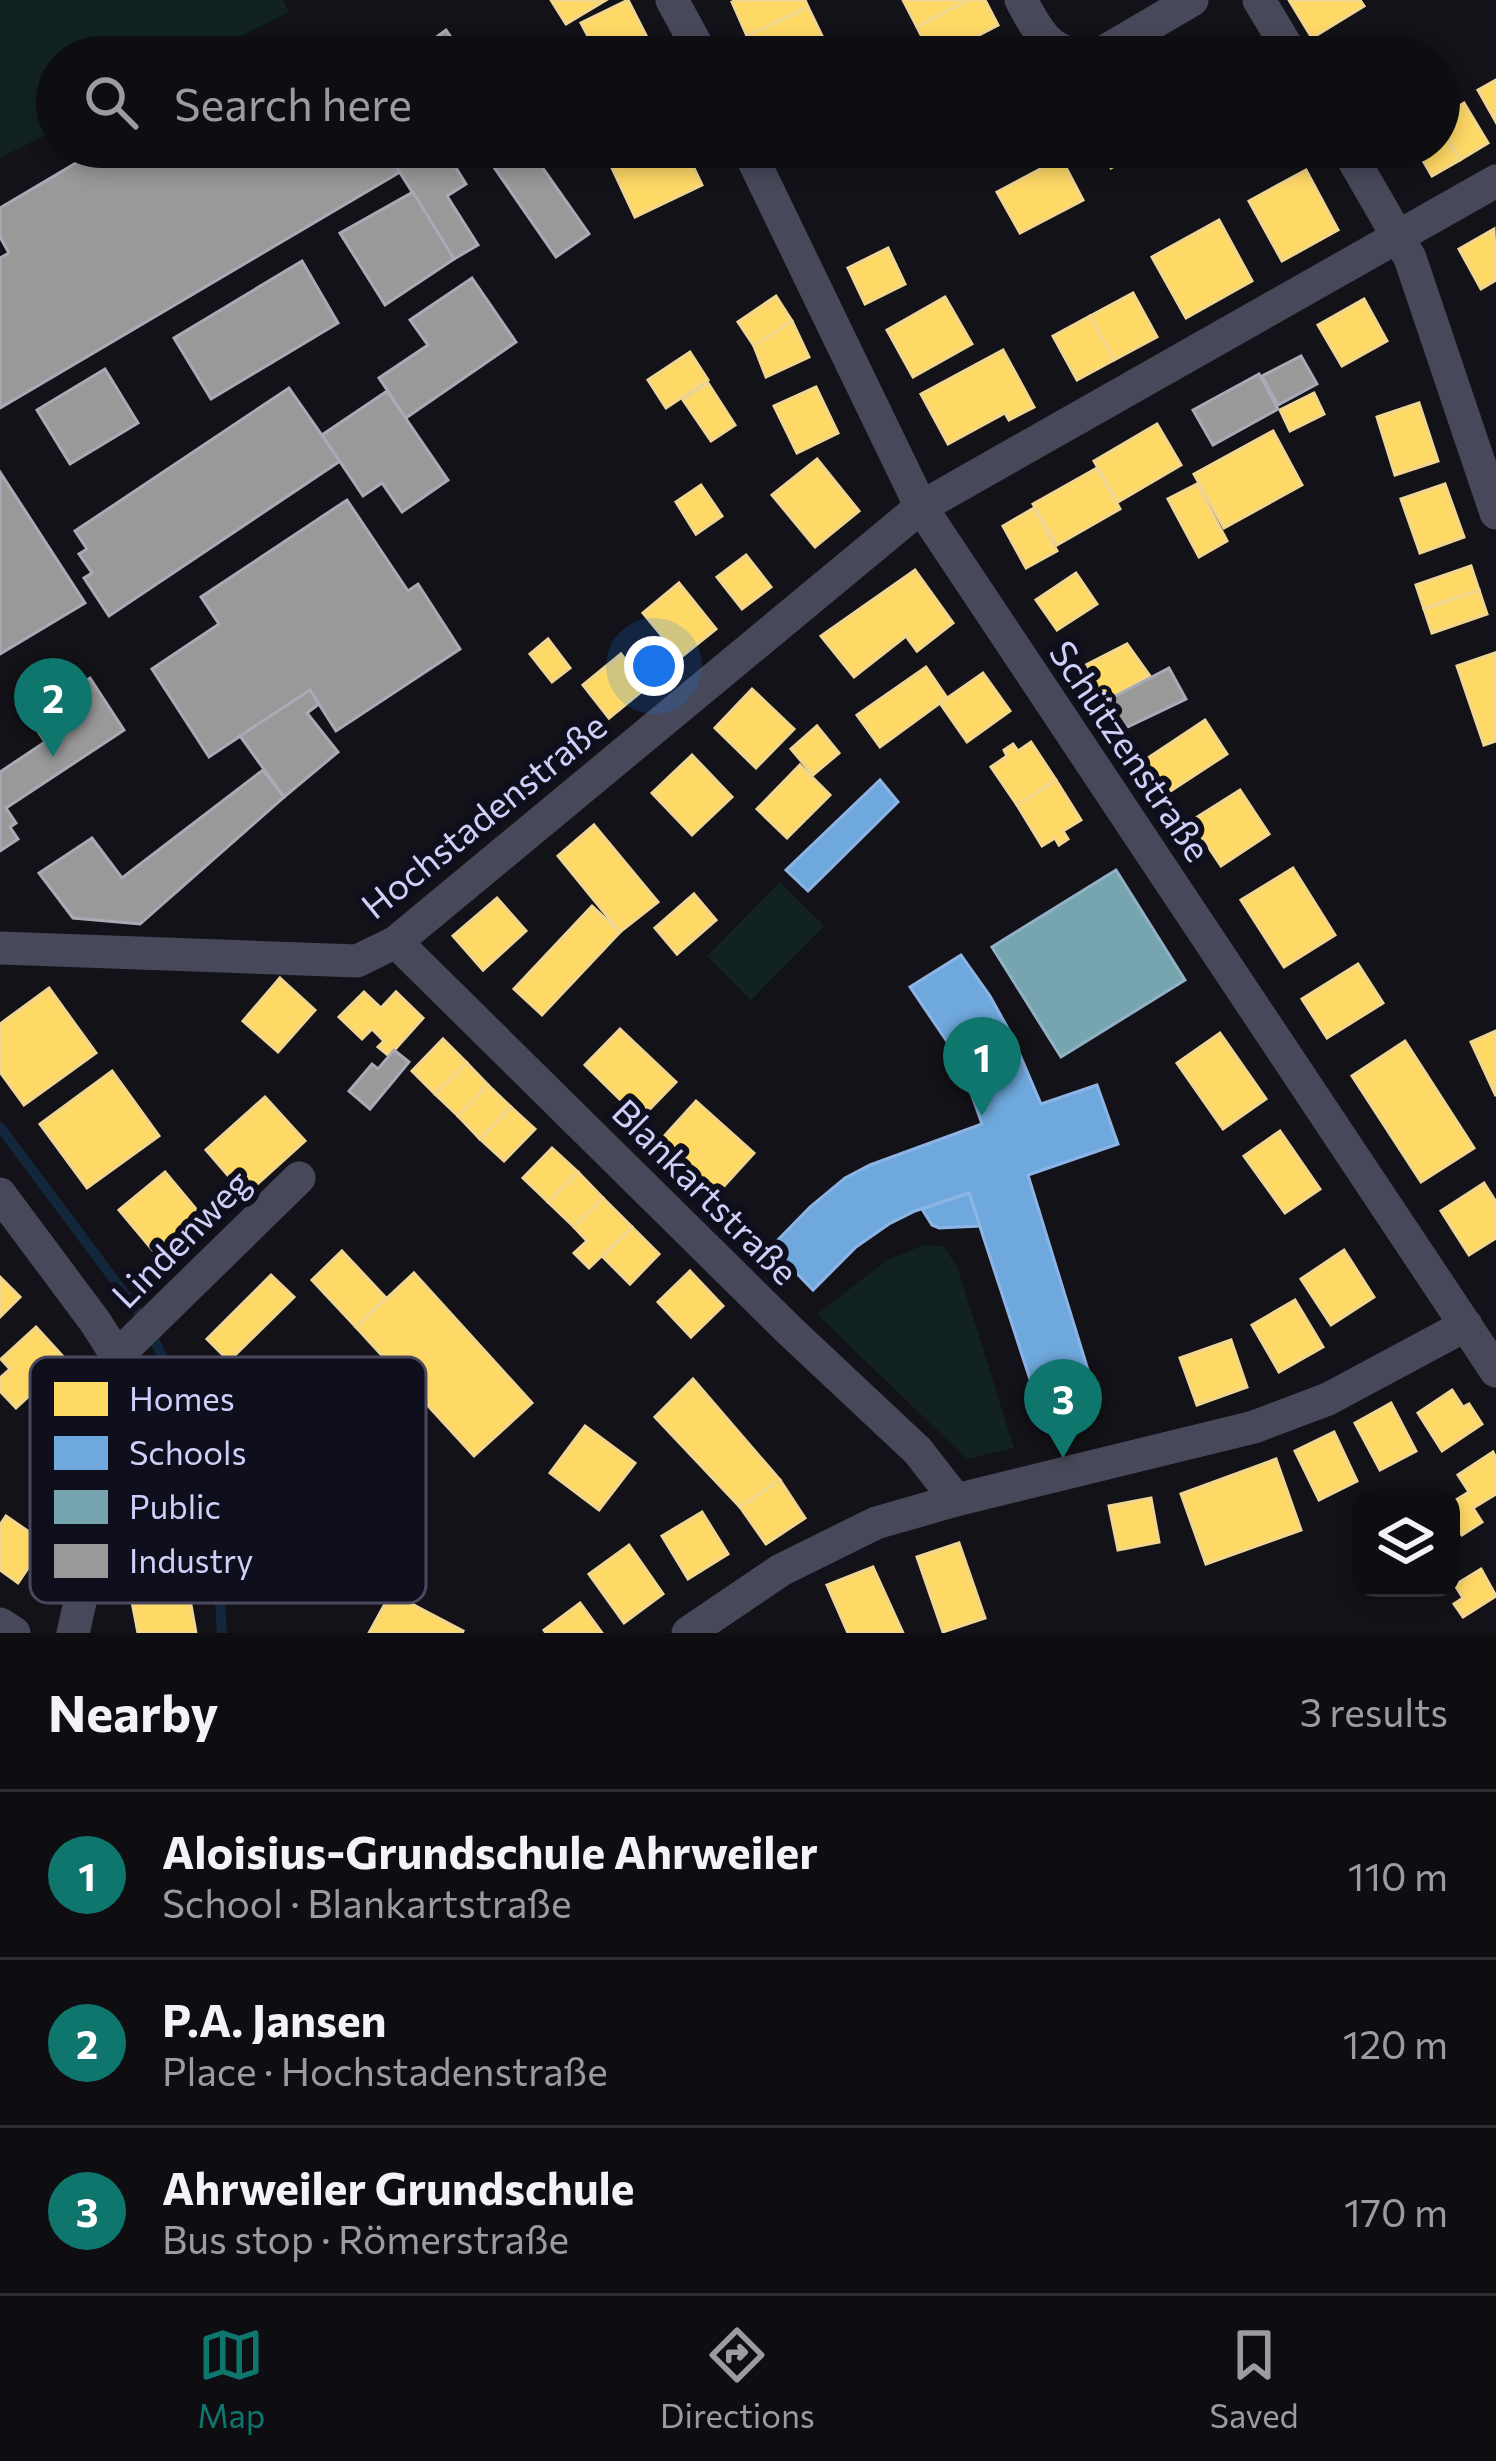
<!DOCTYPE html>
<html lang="en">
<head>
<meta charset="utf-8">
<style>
  :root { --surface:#0e0e12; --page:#17171b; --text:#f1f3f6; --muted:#9b9c9f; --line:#2e2e32; --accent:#0f766e }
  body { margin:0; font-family:Commissioner,sans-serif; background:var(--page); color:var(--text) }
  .controls { position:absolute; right:36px; bottom:36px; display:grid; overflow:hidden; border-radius:24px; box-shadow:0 6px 18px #0003 }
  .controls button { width:108px; height:108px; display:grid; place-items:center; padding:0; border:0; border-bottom:3px solid var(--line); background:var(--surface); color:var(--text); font:60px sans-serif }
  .you { position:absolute; left:654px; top:666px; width:42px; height:42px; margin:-30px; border:9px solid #fff; border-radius:50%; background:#1a73e8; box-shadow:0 0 0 18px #1a73e833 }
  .badge { display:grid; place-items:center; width:78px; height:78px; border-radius:50%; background:var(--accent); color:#fff; font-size:39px; font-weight:700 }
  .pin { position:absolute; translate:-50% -99px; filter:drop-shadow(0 3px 6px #0008) }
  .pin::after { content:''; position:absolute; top:63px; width:42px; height:36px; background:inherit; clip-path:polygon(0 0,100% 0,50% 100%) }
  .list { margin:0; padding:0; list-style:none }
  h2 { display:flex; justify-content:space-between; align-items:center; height:156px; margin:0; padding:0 48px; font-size:51px }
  h2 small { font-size:39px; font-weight:400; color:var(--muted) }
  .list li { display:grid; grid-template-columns:78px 1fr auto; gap:36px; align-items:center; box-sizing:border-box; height:168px; padding:0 48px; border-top:3px solid var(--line) }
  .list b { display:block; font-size:45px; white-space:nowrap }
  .list p { margin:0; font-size:39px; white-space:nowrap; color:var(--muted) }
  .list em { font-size:39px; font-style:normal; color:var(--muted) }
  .icon { flex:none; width:66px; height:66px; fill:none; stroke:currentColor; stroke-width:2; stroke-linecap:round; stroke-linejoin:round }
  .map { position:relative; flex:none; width:1496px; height:1633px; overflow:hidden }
  .search { position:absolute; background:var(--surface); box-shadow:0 6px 18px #0003; left:36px; right:36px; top:36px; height:132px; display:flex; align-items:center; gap:30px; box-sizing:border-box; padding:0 42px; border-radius:66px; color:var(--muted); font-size:45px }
  .sheet { height:660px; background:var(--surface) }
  nav { display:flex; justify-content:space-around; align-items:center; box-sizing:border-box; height:168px; border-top:3px solid var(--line); background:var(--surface); font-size:33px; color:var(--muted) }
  nav a { display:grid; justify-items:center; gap:6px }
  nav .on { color:var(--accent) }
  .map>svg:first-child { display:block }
  .green { fill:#122222 }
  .homes { fill:#ffd966; stroke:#f1d692; stroke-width:3 }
  .schools { fill:#6fa8dc; stroke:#8cb4e5; stroke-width:3 }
  .public { fill:#76a5af; stroke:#91b2c5; stroke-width:3 }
  .industry { fill:#999; stroke:#aaa9b6; stroke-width:3 }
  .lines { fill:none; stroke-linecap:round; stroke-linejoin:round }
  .stream { stroke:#13273c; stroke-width:10 }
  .minor { stroke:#474859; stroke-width:33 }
  .labels { text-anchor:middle; stroke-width:12; stroke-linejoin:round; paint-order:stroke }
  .street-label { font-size:36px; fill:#d0cff9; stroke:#0f0e1c }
  .key { fill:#0f0e1c; stroke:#49485e; stroke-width:3 }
  .key-label { font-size:33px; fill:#d0cff9 }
</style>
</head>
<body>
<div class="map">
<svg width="1496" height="1633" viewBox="0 0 1496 1633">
  <rect width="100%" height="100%" fill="#121218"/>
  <g class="green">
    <polygon points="0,0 283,0 289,12 199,57 57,57 57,129 0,158"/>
    <polygon points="780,882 824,926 751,1000 707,956"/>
    <polygon points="924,1245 943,1246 957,1266 1014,1448 967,1459 817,1314 889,1259"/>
  </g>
  <g class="homes">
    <polygon points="551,0 606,0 566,24"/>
    <polygon points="628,0 653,49 638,57 599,57 581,23"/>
    <polygon points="736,0 805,0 808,7 747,36 732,2"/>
    <polygon points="903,0 968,0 917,27"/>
    <polygon points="968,0 985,0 998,25 937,57 932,57 917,27"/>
    <polygon points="1289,0 1360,0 1364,6 1312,38"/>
    <polygon points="808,7 826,44 799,57 757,57 747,36"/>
    <polygon points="1496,80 1496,122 1478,90"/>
    <polygon points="1464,103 1488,143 1460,160 1439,124 1439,118"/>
    <polygon points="1439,124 1460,160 1432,176 1415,147 1439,147"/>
    <polygon points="617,147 684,147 702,185 635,217 605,153"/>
    <polygon points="1100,147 1148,147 1111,168"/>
    <polygon points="1061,158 1083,200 1020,233 997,192"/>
    <polygon points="1306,170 1338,230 1282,261 1249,201"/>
    <polygon points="1219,220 1252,281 1186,318 1152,257"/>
    <polygon points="1494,229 1496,280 1481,289 1459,249"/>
    <polygon points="888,248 905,284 865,304 848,268"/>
    <polygon points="1133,293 1157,337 1114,360 1090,316"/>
    <polygon points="776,296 792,321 754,346 738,322"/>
    <polygon points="945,297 972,344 913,377 887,330"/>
    <polygon points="1364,299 1387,341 1342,366 1318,325"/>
    <polygon points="1090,316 1114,360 1077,380 1053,336"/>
    <polygon points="792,321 809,357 766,377 754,346"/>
    <polygon points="1003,350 1034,407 1009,420 1005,413 948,444 921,394"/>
    <polygon points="690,352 708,380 666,408 648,380"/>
    <polygon points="708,383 735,425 711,441 683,400"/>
    <polygon points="816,387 838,433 797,453 774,406"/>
    <polygon points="1314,393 1324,414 1290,431 1280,410"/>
    <polygon points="1419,403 1438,461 1395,475 1377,417"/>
    <polygon points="1157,424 1181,465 1118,502 1094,461"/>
    <polygon points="1273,431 1302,485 1224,528 1194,474"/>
    <polygon points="817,459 859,511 815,547 772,495"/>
    <polygon points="1097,468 1120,509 1057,545 1033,504"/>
    <polygon points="1197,484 1227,541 1199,557 1168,499"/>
    <polygon points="1445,484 1464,537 1420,553 1401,499"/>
    <polygon points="701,485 722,516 696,534 676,502"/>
    <polygon points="1034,508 1057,551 1026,568 1003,526"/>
    <polygon points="746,555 771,587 742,609 717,577"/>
    <polygon points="1471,566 1479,590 1424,609 1416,585"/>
    <polygon points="915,570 953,623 917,651 906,636 854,677 821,636"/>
    <polygon points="1076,573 1097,604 1057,630 1036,600"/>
    <polygon points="679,583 716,629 680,658 643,613"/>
    <polygon points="1479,590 1487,614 1432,633 1424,609"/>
    <polygon points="548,639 570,668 552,682 530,654"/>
    <polygon points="1127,644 1150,676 1102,703 1078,669"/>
    <polygon points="1495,653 1496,741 1484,745 1457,666"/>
    <polygon points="621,654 647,687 609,718 583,685"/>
    <polygon points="926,667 947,698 880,747 857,715"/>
    <polygon points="983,673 1010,711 967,742 940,703"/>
    <polygon points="752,689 794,729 756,768 715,728"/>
    <polygon points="1205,720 1227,754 1166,794 1145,760"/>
    <polygon points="817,726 839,753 813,775 791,749"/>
    <polygon points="1031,742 1056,780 1017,805 991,767 1007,756 1004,750 1013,744 1018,751"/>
    <polygon points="692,755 732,797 692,835 652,793"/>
    <polygon points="800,765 830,795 787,838 757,809"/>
    <polygon points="1056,780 1081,820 1063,831 1068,839 1059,845 1055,838 1042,846 1017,805"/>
    <polygon points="1240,790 1269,834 1221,866 1191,821"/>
    <polygon points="594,825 658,902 620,932 558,856"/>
    <polygon points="1293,868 1335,935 1284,967 1241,900"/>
    <polygon points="694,894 716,920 677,954 655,928"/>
    <polygon points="497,898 526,931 483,970 453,936"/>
    <polygon points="592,906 620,932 542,1015 514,989"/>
    <polygon points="1358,964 1383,1003 1327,1038 1302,999"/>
    <polygon points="280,978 315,1010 278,1052 243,1021"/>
    <polygon points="49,988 96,1053 24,1105 0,1072 0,1024"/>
    <polygon points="364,992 381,1008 396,992 423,1018 389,1056 378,1047 384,1041 372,1029 362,1039 339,1017"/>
    <polygon points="620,1029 676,1082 640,1119 585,1065"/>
    <polygon points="1496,1031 1496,1096 1471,1042"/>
    <polygon points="1220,1033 1266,1099 1223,1129 1177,1063"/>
    <polygon points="443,1039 467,1063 435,1094 412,1071"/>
    <polygon points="1405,1041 1474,1148 1421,1182 1352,1076"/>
    <polygon points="467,1063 488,1085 458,1116 435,1094"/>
    <polygon points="112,1071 159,1136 87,1188 40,1124"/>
    <polygon points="488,1085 511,1107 480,1139 458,1116"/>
    <polygon points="265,1097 305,1141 245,1195 206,1150"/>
    <polygon points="696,1101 754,1153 713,1198 659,1142"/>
    <polygon points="511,1107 535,1129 504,1161 480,1139"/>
    <polygon points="1280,1131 1320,1189 1285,1213 1244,1156"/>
    <polygon points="552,1148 578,1172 548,1202 523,1178"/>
    <polygon points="165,1172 211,1227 165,1265 119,1210"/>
    <polygon points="578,1172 603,1198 574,1227 548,1202"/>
    <polygon points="1484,1183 1496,1202 1496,1238 1469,1255 1441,1211"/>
    <polygon points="603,1198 632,1227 589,1268 574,1253 587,1241 574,1227"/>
    <polygon points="632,1227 659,1254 630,1284 603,1257"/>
    <polygon points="1344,1250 1374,1297 1331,1325 1301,1279"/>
    <polygon points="342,1251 386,1298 356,1327 312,1280"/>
    <polygon points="690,1271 723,1306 691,1337 658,1302"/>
    <polygon points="414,1273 532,1403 474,1456 356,1327"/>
    <polygon points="271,1275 294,1297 229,1361 207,1339"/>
    <polygon points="0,1277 20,1297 0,1317"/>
    <polygon points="1295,1300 1323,1347 1279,1372 1252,1325"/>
    <polygon points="36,1327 67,1361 16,1408 0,1391 0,1378 10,1369 1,1359"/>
    <polygon points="1231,1340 1247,1387 1197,1405 1180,1358"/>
    <polygon points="693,1379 780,1480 740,1507 655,1417"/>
    <polygon points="1452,1390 1463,1407 1469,1404 1482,1424 1442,1451 1418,1413"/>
    <polygon points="1391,1403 1416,1451 1380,1470 1355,1423"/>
    <polygon points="585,1426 635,1463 599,1510 550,1473"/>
    <polygon points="1334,1432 1357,1481 1319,1500 1295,1451"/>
    <polygon points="1493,1452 1496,1458 1496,1494 1473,1508 1482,1522 1462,1535 1451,1518 1451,1503 1469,1492 1458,1475"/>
    <polygon points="1276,1459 1301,1530 1206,1564 1181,1494"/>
    <polygon points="780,1480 805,1518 766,1544 740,1507"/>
    <polygon points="1151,1498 1159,1542 1118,1550 1109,1506"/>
    <polygon points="226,1506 239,1565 186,1577 196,1633 138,1633 128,1581 143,1578 139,1562 136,1563 130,1534 142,1532 140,1522"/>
    <polygon points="702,1512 728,1554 688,1579 662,1536"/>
    <polygon points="6,1516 45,1543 18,1583 0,1570 0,1525"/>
    <polygon points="959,1543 985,1618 943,1632 917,1557"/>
    <polygon points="629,1545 663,1594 624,1623 589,1574"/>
    <polygon points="873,1567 903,1633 848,1633 827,1585"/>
    <polygon points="1481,1569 1496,1596 1463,1617 1454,1604 1463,1598 1455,1585"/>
    <polygon points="391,1593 463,1631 462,1633 369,1633"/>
    <polygon points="580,1603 602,1633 546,1633 544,1630"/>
  </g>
  <g class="schools">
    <polygon points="880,780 898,802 808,891 786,870"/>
    <polygon points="961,955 990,996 1011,1034 1041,1104 1097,1085 1118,1144 1028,1175 1096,1396 1041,1413 969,1193 915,1211 889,1224 856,1247 813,1290 771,1247 810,1207 845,1178 870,1165 982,1124 966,1079 948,1043 910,987"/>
    <polygon points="969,1193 980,1226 939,1228 932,1225 922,1209"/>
  </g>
  <polygon class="public" points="1116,870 1185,980 1061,1057 992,947"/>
  <g class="industry">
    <polygon points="446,30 465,57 417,57 414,53"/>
    <polygon points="103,147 384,147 400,172 0,408 0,258 9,253 0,237 0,208"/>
    <polygon points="384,147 443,147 466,184 447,196 478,245 454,259"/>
    <polygon points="480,147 528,147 589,234 556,257"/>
    <polygon points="413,192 454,259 385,305 340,233"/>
    <polygon points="302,261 338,323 211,399 174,338"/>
    <polygon points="472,278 516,342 406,418 379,378 428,345 410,320"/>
    <polygon points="1301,356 1317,384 1278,405 1262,376"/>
    <polygon points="105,369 138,423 70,464 37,410"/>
    <polygon points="1259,374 1278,409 1213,445 1193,410"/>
    <polygon points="289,388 340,461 109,616 84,578 92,573 79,554 87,549 75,531"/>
    <polygon points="387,391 448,480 402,512 382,483 363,496 322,435"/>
    <polygon points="0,472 85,603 0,654"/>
    <polygon points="347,500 408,591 418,584 460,649 336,731 310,690 209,757 152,669 219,624 201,597"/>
    <polygon points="1169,668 1186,699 1119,731 1102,703"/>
    <polygon points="90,678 124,730 6,808 16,823 10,827 18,839 0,851 0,772 45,742 29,718"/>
    <polygon points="310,690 319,704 307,713 338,752 284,797 240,736"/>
    <polygon points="263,770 284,797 140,924 73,918 39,873 92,838 122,878"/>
    <polygon points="394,1050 409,1062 370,1109 349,1091 372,1064 378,1069"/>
  </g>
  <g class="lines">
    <g class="stream">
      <polyline points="0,1127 148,1325 168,1370 176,1455 181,1468"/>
      <polyline points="218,1569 222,1633"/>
    </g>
    <g class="minor">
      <polyline points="672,0 703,57"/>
      <path d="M1021,0C1041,37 1054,62 1102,53L1192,0"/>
      <polyline points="1259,0 1293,57"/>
      <polyline points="747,147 921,507 1496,1371"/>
      <polyline points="1346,147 1410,258 1496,513"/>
      <polyline points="396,942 789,1330 918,1451 956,1500"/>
      <polyline points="0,948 357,961 396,942 921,507 1496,181"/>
      <polyline points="0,1194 96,1323 117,1356 125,1406 73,1633"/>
      <polyline points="117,1356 299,1178"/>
      <polyline points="0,1624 14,1633"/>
      <polyline points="688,1633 781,1570 876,1523 956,1500 1254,1427 1328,1399 1466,1325"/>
    </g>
  </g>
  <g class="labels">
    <g class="street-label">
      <text transform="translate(1130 751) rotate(56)" y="13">Schützenstraße</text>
      <text transform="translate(484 816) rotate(-39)" y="13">Hochstadenstraße</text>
      <text transform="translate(705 1192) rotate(45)" y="13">Blankartstraße</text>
      <text transform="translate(181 1239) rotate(-45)" y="13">Lindenweg</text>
    </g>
  </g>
  <rect x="30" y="1357" width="396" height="246" rx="18" class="key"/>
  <rect x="54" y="1382" width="54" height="34" fill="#ffd966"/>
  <rect x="54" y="1436" width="54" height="34" fill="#6fa8dc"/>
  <rect x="54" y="1490" width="54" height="34" fill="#76a5af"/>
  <rect x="54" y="1544" width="54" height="34" fill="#999"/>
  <g class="key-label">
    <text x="129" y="1411">Homes</text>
    <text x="129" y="1465">Schools</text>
    <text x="129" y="1519">Public</text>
    <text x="129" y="1573">Industry</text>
  </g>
</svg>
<div class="controls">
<button><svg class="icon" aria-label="layers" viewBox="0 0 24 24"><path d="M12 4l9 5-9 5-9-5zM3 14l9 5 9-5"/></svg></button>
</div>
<div class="you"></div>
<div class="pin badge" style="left:982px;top:1116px">1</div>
<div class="pin badge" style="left:53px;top:757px">2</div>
<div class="pin badge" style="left:1063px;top:1458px">3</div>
<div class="search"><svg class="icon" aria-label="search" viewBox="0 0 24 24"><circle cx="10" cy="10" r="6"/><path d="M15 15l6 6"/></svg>Search here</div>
</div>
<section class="sheet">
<h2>Nearby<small>3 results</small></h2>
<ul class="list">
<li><span class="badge">1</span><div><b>Aloisius-Grundschule Ahrweiler</b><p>School · Blankartstraße</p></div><em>110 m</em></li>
<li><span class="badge">2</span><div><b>P.A. Jansen</b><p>Place · Hochstadenstraße</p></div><em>120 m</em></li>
<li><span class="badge">3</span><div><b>Ahrweiler Grundschule</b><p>Bus stop · Römerstraße</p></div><em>170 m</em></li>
</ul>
</section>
<nav>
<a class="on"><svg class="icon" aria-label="map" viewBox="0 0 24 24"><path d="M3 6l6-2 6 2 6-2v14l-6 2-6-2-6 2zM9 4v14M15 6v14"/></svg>Map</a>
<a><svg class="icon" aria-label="directions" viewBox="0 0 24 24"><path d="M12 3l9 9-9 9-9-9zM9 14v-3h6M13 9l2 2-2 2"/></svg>Directions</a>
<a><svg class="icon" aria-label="saved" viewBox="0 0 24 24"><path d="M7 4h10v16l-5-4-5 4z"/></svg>Saved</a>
</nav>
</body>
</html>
